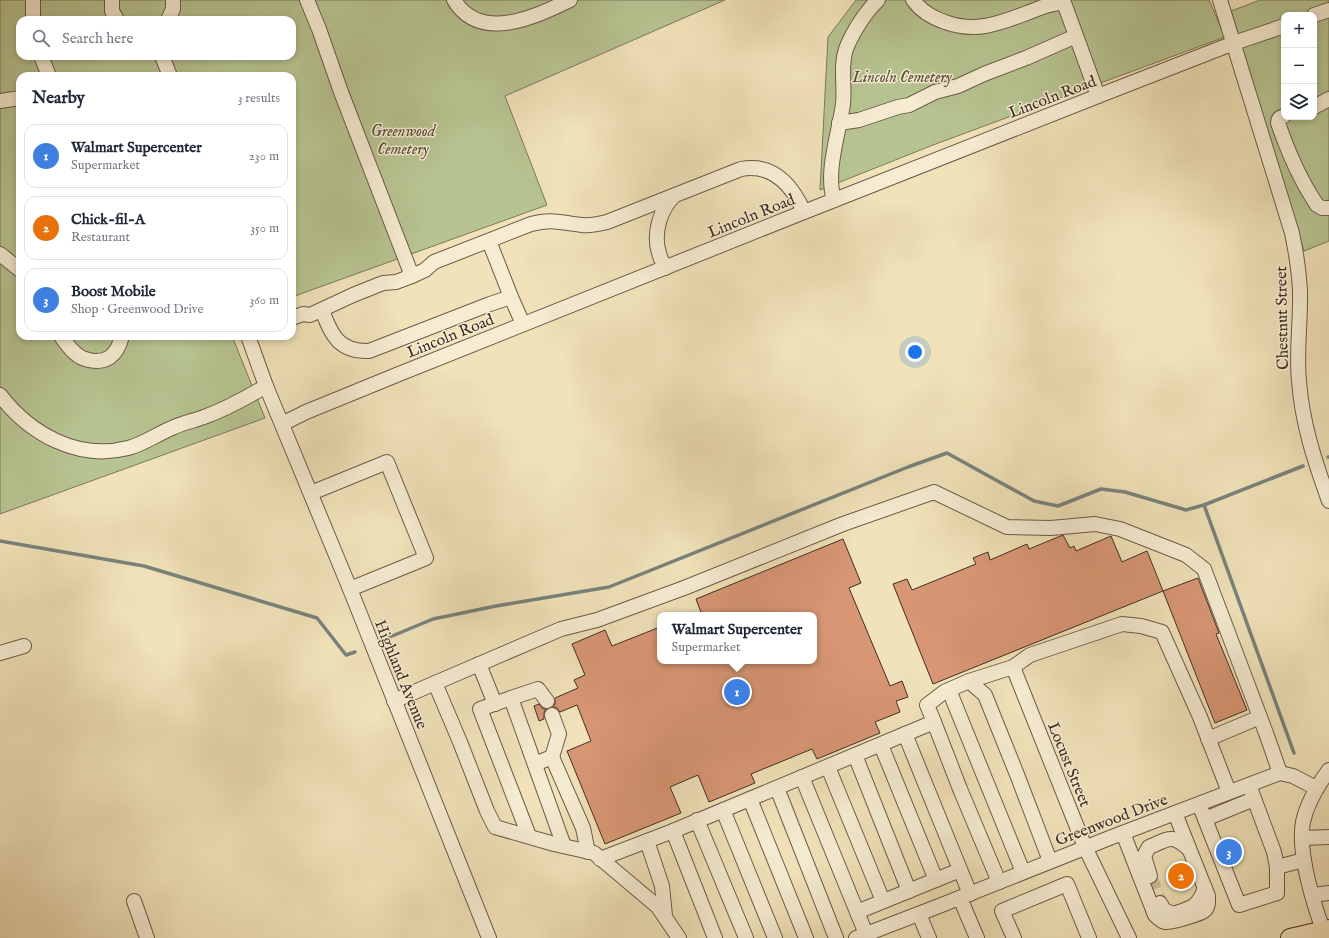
<!DOCTYPE html>
<html lang="en">
<head>
<meta charset="utf-8">
<style>
  :root { --surface:#fff; --page:#f2f2f3; --text:#1f2937; --muted:#747a83; --line:#e0e1e3; --accent:#8f2418 }
  body { margin:0; font-family:"IM FELL English",serif; background:var(--page); color:var(--text) }
  .controls { position:absolute; right:12px; top:12px; display:grid; overflow:hidden; border-radius:8px; box-shadow:0 2px 6px #0003 }
  .controls button { width:36px; height:36px; display:grid; place-items:center; padding:0; border:0; border-bottom:1px solid var(--line); background:var(--surface); color:var(--text); font:20px sans-serif }
  .you { position:absolute; left:915px; top:352px; width:14px; height:14px; margin:-10px; border:3px solid #fff; border-radius:50%; background:#1a73e8; box-shadow:0 0 0 6px #1a73e833 }
  .badge { display:grid; place-items:center; width:26px; height:26px; border-radius:50%; background:var(--accent); color:#fff; font-size:13px; font-weight:700 }
  .pin { position:absolute; translate:-50% -50%; border:2px solid #fff; box-shadow:0 1px 4px #0006 }
  .popup { position:absolute; left:657px; top:612px; width:160px; height:52px; box-sizing:border-box; display:grid; place-content:center; border-radius:8px; background:var(--surface); filter:drop-shadow(0 1px 3px #0005); font-size:13px; white-space:nowrap; color:var(--muted) }
  .popup b { font-size:15px; color:var(--text) }
  .popup::after { content:''; position:absolute; left:50%; top:100%; margin-left:-8px; border:8px solid transparent; border-top-color:var(--surface) }
  .list { margin:0; padding:0; list-style:none }
  h2 { display:flex; justify-content:space-between; align-items:center; height:52px; margin:0; padding:0 16px; font-size:17px }
  h2 small { font-size:13px; font-weight:400; color:var(--muted) }
  .list li { display:grid; grid-template-columns:26px 1fr auto; gap:12px; align-items:center; box-sizing:border-box; height:64px; margin:0 8px 8px; padding:0 8px; border:1px solid var(--line); border-radius:12px }
  .list b { display:block; font-size:15px; white-space:nowrap }
  .list p { margin:0; font-size:13px; white-space:nowrap; color:var(--muted) }
  .list em { font-size:13px; font-style:normal; color:var(--muted) }
  .icon { flex:none; width:22px; height:22px; fill:none; stroke:currentColor; stroke-width:2; stroke-linecap:round; stroke-linejoin:round }
  .map { position:relative; flex:none; width:1329px; height:938px; overflow:hidden }
  .search { position:absolute; background:var(--surface); box-shadow:0 2px 6px #0003; left:16px; top:16px; width:280px; height:44px; display:flex; align-items:center; gap:10px; box-sizing:border-box; padding:0 14px; border-radius:12px; color:var(--muted); font-size:15px }
  .panel { position:absolute; background:var(--surface); box-shadow:0 2px 6px #0003; left:16px; top:72px; width:280px; height:268px; border-radius:12px }
  .map>svg:first-child { display:block }
  .green { fill:#b7c491; stroke:#7c795b; fill-rule:evenodd }
  .lines { fill:none; stroke-linecap:round; stroke-linejoin:round }
  .stream { stroke:#78837d; stroke-width:3.5 }
  .building { fill:#d89674; stroke:#402e25 }
  .minor-tunnel { stroke:#cebe9b; stroke-width:14; stroke-dasharray:14 7; stroke-linecap:butt }
  .minor-casing { stroke:#6c5b4a; stroke-width:16 }
  .major-casing { stroke:#402e25; stroke-width:20 }
  .minor { stroke:#f6ecd2; stroke-width:14 }
  .major { stroke:#f1e2b9; stroke-width:18 }
  .labels { text-anchor:middle; stroke-width:3; stroke-linejoin:round; paint-order:stroke }
  .park-label { font-size:16px; font-style:italic; fill:#584c3b; stroke:#f6ecd2 }
  .street-label { font-size:16px; fill:#402e25; stroke:#f6ecd2 }
</style>
</head>
<body>
<div class="map">
<svg width="1329" height="938" viewBox="0 0 1329 938">
  <rect width="100%" height="100%" fill="#f1e2b9"/>
  <filter id="stains"><feTurbulence type="fractalNoise" baseFrequency=".005" numOctaves="4"/><feColorMatrix values="0 0 0 0 .2 0 0 0 0 .09 0 0 0 0 .02 0 0 0 .5 -.17"/></filter>
  <radialGradient id="worn" r=".72"><stop offset=".6" stop-color="#630" stop-opacity="0"/><stop offset="1" stop-color="#630" stop-opacity=".3"/></radialGradient>
  <g class="green">
    <path d="M0,0H725L505,96L547,205L292,297V76H20V336H232L265,418L0,514ZM20,20H292V56H20Z"/>
    <polygon points="856,0 1209,0 1225,37 933,145 820,190 828,37"/>
    <path d="M1260,0H1329V241L1304,251L1231,11ZM1284,15H1314V117H1284Z"/>
  </g>
  <g class="lines">
    <g class="stream">
      <polyline points="1328,457 1329,457"/>
      <polyline points="1204,505 1294,753"/>
      <polyline points="0,541 144,566 317,618 346,655 355,652"/>
      <polyline points="385,639 433,619 496,606 609,587 908,467 947,453 1034,501 1058,506 1101,489 1125,492 1186,510 1204,505 1303,466"/>
    </g>
  </g>
  <g class="building">
    <polygon points="1063,535 1070,548 1074,546 1076,551 1111,536 1122,562 1147,551 1163,591 933,684 893,584 907,579 912,590 976,564 973,558 988,552 990,560 1027,544 1029,549"/>
    <polygon points="843,539 861,583 849,588 890,686 902,681 908,697 896,701 900,712 875,722 880,733 817,759 812,749 751,774 755,783 709,802 698,775 670,787 681,813 605,844 567,751 591,741 577,705 560,712 557,708 553,707 555,704 555,698 578,688 574,680 585,675 572,644 605,630 612,646 660,627 660,661 814,661 814,615 702,615 696,599"/>
    <polygon points="1198,578 1219,633 1216,634 1247,710 1215,723 1163,591"/>
    <polygon points="539,704 543,709 546,709 544,713 544,719 539,721 534,706"/>
  </g>
  <g class="lines">
    <polyline class="minor-tunnel" points="1150,876 1160,903"/>
    <g class="minor-casing">
      <g id="minor">
        <polyline points="112,0 112,11 117,20"/>
        <polyline points="307,0 319,29 341,92 412,276"/>
        <path d="M454,0C480,43 535,17 570,0"/>
        <path d="M913,0C921,11 933,18 945,22C980,35 1007,20 1040,8C1047,5 1055,4 1063,2"/>
        <polyline points="1063,0 1098,96"/>
        <path d="M1220,0L1292,233C1296,252 1299,271 1300,290C1301,320 1296,351 1299,381C1302,423 1315,462 1329,501"/>
        <polyline points="1314,15 1329,10"/>
        <polyline points="33,20 33,0"/>
        <polyline points="168,20 173,9 173,0"/>
        <polyline points="41,56 49,76"/>
        <polyline points="162,56 170,76"/>
        <polyline points="0,101 20,98"/>
        <polyline points="1314,107 1329,99"/>
        <path d="M1284,116C1280,117 1278,119 1278,123C1288,152 1300,180 1317,205L1322,208H1329"/>
        <polyline points="839,123 859,120 898,107 909,105 935,92 958,86 984,74 1026,58 1076,36"/>
        <path d="M834,200C825,172 839,133 843,104C845,86 840,66 846,49C852,33 866,11 878,0"/>
        <polyline points="489,241 511,297 523,324"/>
        <polyline points="0,254 20,270"/>
        <path d="M665,268C663,263 660,258 659,253C653,234 660,209 674,196"/>
        <path d="M322,310C331,335 339,352 369,351L490,304L511,297"/>
        <path d="M292,318L303,314L310,315L353,295L383,283L396,282L412,276L425,270L434,262L531,224C553,218 561,223 582,225C590,226 599,224 607,222L741,169C773,163 792,185 804,212"/>
        <path d="M61,336C65,342 69,348 75,353C83,361 100,364 110,357C117,352 120,344 122,336"/>
        <polyline points="248,336 266,386 350,589 489,938"/>
        <path d="M0,395C30,434 78,461 128,448C144,444 157,434 172,428C182,423 193,421 204,417C226,409 246,398 266,386"/>
        <polyline points="282,424 306,412 399,374 804,212 1098,96 1234,43 1284,26"/>
        <polyline points="311,493 387,462 426,558 350,589"/>
        <polyline points="0,653 24,646"/>
        <polyline points="479,664 495,704"/>
        <polyline points="1013,667 1085,847 1129,938"/>
        <polyline points="969,681 1013,667 1030,655 1122,624 1141,626 1162,632 1200,717 1229,792"/>
        <polyline points="435,683 561,629 597,620 684,588 843,524 934,492 1007,527 1051,528 1095,524 1120,529 1186,555 1204,569 1266,733 1280,773"/>
        <polyline points="949,690 1023,872"/>
        <polyline points="511,698 538,689 547,701"/>
        <polyline points="394,701 435,683 460,742 487,811 495,827 554,844 594,853 658,907 679,938"/>
        <polyline points="934,722 960,789 999,882"/>
        <polyline points="905,734 970,894"/>
        <polyline points="1208,739 1260,717"/>
        <polyline points="881,745 936,880"/>
        <polyline points="855,755 909,891"/>
        <polyline points="552,757 559,734 552,715"/>
        <polyline points="535,764 552,757 583,828 588,852"/>
        <polyline points="828,767 883,901"/>
        <polyline points="802,777 866,934"/>
        <polyline points="1249,785 1274,852 1277,867"/>
        <polyline points="777,788 836,938"/>
        <polyline points="750,799 806,938"/>
        <polyline points="1199,804 1239,905 1277,893 1277,867 1304,860"/>
        <polyline points="723,810 775,938"/>
        <polyline points="1205,819 1254,799"/>
        <polyline points="697,820 746,938"/>
        <path d="M1123,833L1155,915C1158,918 1161,921 1165,922C1170,923 1200,914 1204,911C1209,907 1208,901 1208,896L1175,813"/>
        <polyline points="529,836 480,709 511,698 564,846"/>
        <polyline points="1303,838 1329,837"/>
        <polyline points="647,841 662,886 665,916"/>
        <polyline points="600,859 673,831"/>
        <path d="M1150,876L1144,856L1149,847C1169,839 1171,833 1189,849"/>
        <polyline points="1313,895 1329,893"/>
        <polyline points="960,898 977,938"/>
        <polyline points="134,901 147,938"/>
        <path d="M1160,903L1164,910L1173,914C1192,908 1198,907 1205,888"/>
        <polyline points="857,912 960,870"/>
        <polyline points="919,914 929,938"/>
        <polyline points="715,938 673,831 934,722 927,705 944,692 969,681 985,695 1018,777 1050,861"/>
        <polyline points="856,938 939,906 1112,837 1280,773 1293,776 1316,788"/>
        <polyline points="1014,938 1002,911 1067,884 1089,938"/>
        <path d="M1326,938C1315,909 1297,853 1303,822C1307,803 1318,785 1329,770"/>
      </g>
    </g>
    <g class="major-casing">
      <polyline id="major" points="1290,938 1329,929"/>
    </g>
    <use href="#minor" class="minor"/>
    <use href="#major" class="major"/>
  </g>
  <g class="labels">
    <g class="park-label">
      <text x="902" y="82">Lincoln Cemetery</text>
      <text x="403" y="136">Greenwood<tspan x="403" dy="18">Cemetery</tspan></text>
    </g>
    <g class="street-label">
      <text transform="translate(1052 96) rotate(-21)" y="6">Lincoln Road</text>
      <text transform="translate(751 215) rotate(-22)" y="6">Lincoln Road</text>
      <text transform="translate(1281 318) rotate(-91)" y="6">Chestnut Street</text>
      <text transform="translate(450 335) rotate(-22)" y="6">Lincoln Road</text>
      <text transform="translate(402 674) rotate(68)" y="6">Highland Avenue</text>
      <text transform="translate(1070 764) rotate(68)" y="6">Locust Street</text>
      <text transform="translate(1111 819) rotate(-21)" y="6">Greenwood Drive</text>
    </g>
  </g>
  <rect width="100%" height="100%" filter="url(#stains)"/>
  <rect width="100%" height="100%" fill="url(#worn)"/>
</svg>
<div class="controls">
<button>+</button>
<button>−</button>
<button><svg class="icon" aria-label="layers" viewBox="0 0 24 24"><path d="M12 4l9 5-9 5-9-5zM3 14l9 5 9-5"/></svg></button>
</div>
<div class="you"></div>
<div class="pin badge" style="left:737px;top:692px;background:#3f7fe0">1</div>
<div class="popup"><b>Walmart Supercenter</b>Supermarket</div>
<div class="pin badge" style="left:1181px;top:876px;background:#e8710a">2</div>
<div class="pin badge" style="left:1229px;top:852px;background:#3f7fe0">3</div>
<div class="search"><svg class="icon" aria-label="search" viewBox="0 0 24 24"><circle cx="10" cy="10" r="6"/><path d="M15 15l6 6"/></svg>Search here</div>
<section class="panel">
<h2>Nearby<small>3 results</small></h2>
<ul class="list">
<li><span class="badge" style="background:#3f7fe0">1</span><div><b>Walmart Supercenter</b><p>Supermarket</p></div><em>230 m</em></li>
<li><span class="badge" style="background:#e8710a">2</span><div><b>Chick-fil-A</b><p>Restaurant</p></div><em>350 m</em></li>
<li><span class="badge" style="background:#3f7fe0">3</span><div><b>Boost Mobile</b><p>Shop · Greenwood Drive</p></div><em>360 m</em></li>
</ul>
</section>
</div>
</body>
</html>
